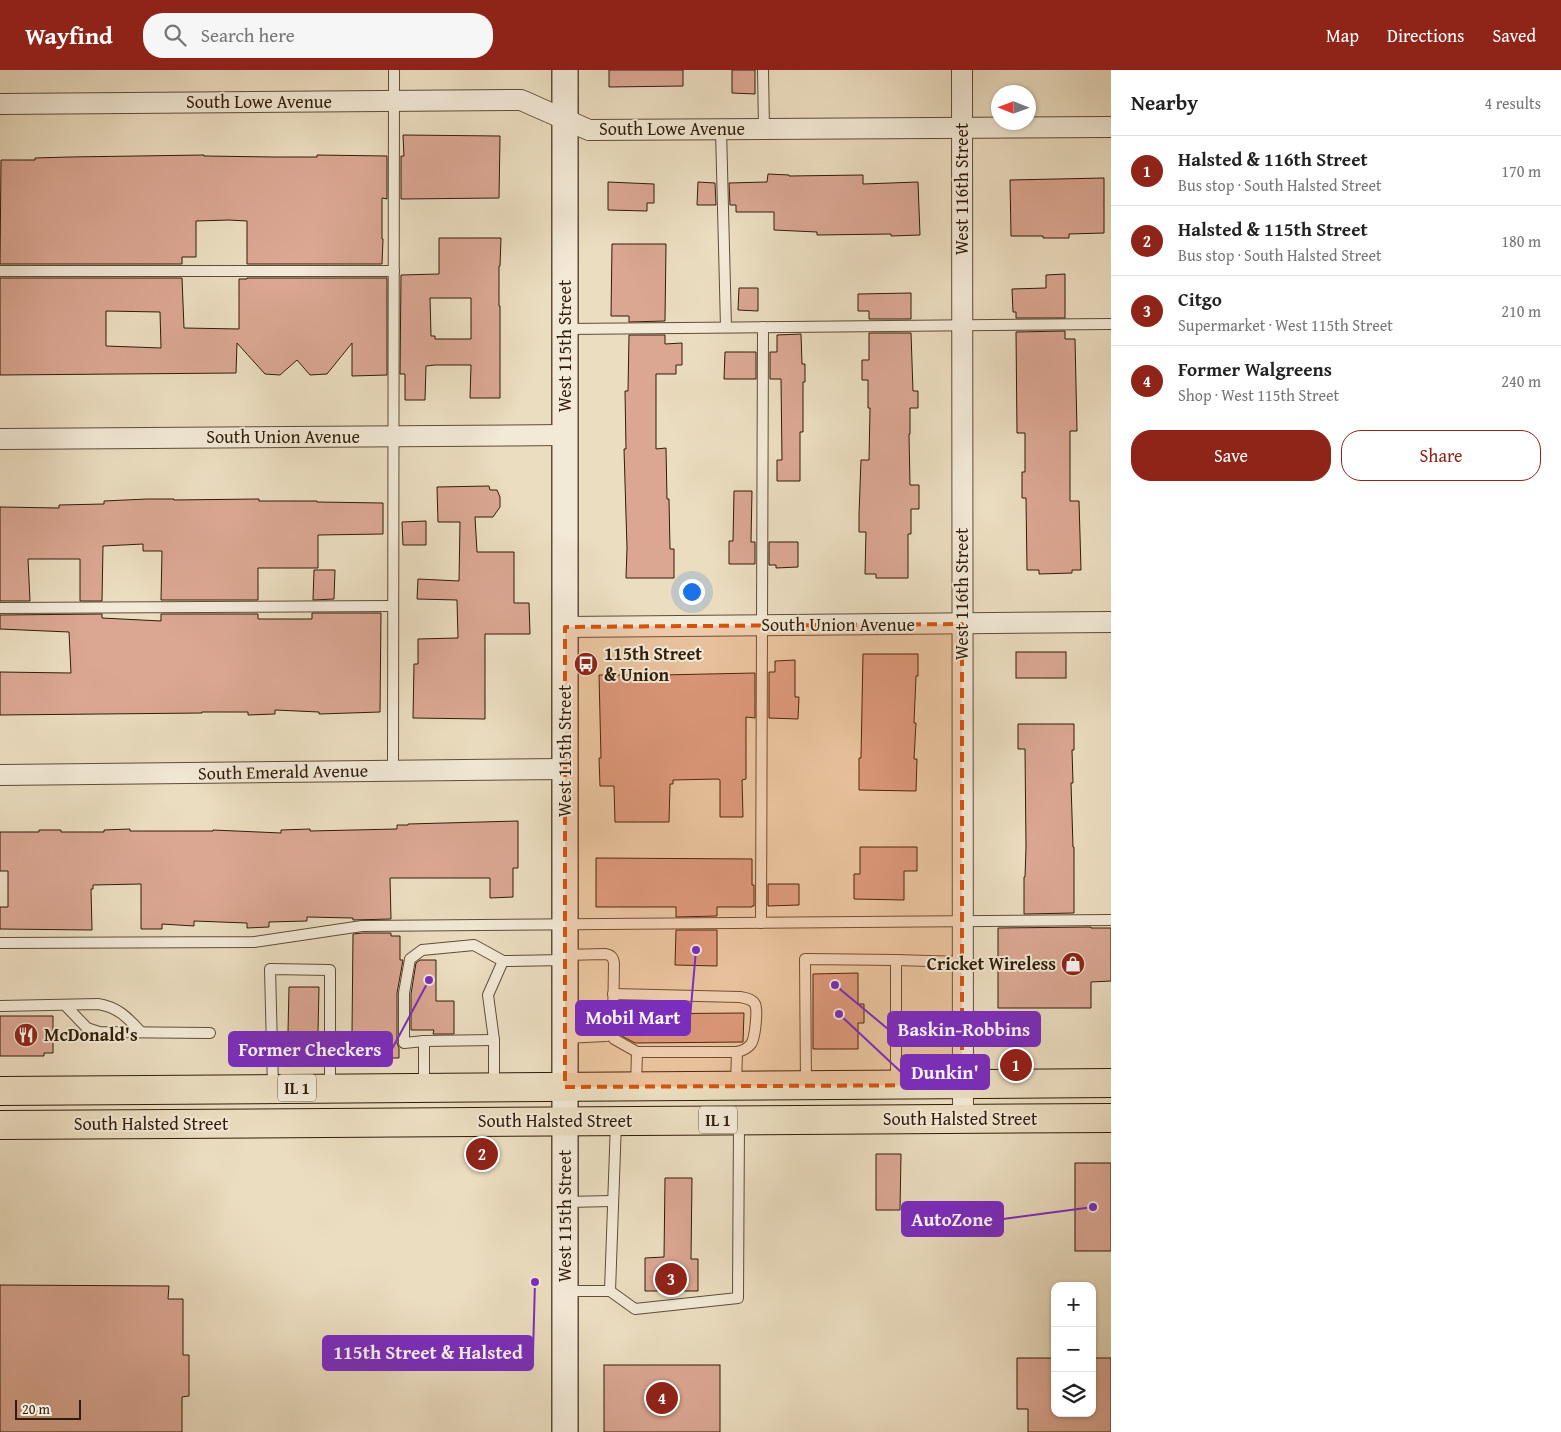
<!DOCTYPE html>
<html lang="en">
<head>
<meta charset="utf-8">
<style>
  :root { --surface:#fff; --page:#f6f6f6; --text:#222; --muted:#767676; --line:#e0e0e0; --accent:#8f2418 }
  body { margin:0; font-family:"Gentium Book Plus",serif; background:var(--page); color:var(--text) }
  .controls { position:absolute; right:15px; bottom:15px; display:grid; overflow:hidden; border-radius:10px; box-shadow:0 1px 4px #0004 }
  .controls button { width:45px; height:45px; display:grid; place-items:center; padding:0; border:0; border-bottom:1px solid var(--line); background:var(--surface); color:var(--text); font:25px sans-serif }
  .compass { position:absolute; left:991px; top:15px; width:45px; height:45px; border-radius:50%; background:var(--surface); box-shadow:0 1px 4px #0004; rotate:271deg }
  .scale { position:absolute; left:15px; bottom:12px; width:66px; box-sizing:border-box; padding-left:5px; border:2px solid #311c09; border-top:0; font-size:14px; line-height:18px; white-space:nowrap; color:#311c09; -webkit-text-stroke:4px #f2e9d6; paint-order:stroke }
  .you { position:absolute; left:691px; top:521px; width:18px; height:18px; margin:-12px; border:4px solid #fff; border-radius:50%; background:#1a73e8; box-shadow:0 0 0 8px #1a73e833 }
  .badge { display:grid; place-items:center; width:32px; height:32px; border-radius:50%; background:var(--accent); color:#fff; font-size:16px; font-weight:700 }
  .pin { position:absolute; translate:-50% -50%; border:2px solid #fff; box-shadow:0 1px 5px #0006 }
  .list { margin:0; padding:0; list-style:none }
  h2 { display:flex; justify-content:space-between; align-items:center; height:65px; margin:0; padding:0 20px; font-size:21px }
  h2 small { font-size:16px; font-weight:400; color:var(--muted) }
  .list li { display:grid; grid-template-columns:32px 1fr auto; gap:15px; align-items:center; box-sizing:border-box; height:70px; padding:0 20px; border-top:1px solid var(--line) }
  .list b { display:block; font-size:19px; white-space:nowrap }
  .list p { margin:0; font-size:16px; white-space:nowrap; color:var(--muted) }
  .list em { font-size:16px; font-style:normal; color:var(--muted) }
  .actions { display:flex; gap:10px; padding:15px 20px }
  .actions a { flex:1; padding:11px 0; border:1px solid var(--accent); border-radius:20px; text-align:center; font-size:18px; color:var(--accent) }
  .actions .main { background:var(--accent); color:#fff }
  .icon { flex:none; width:28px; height:28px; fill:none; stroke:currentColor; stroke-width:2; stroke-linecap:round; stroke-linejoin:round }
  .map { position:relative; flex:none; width:1111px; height:1362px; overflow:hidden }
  header { display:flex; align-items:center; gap:30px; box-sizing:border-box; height:70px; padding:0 25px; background:var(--accent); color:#fff }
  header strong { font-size:24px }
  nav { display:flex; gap:28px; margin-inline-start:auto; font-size:18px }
  .search { width:350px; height:45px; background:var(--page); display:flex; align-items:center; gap:12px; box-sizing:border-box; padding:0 18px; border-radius:20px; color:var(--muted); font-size:19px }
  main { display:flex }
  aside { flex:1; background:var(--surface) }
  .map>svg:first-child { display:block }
  .building { fill:#dba793; stroke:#311c09; fill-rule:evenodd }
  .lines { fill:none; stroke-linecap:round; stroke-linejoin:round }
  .service-casing { stroke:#604c37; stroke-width:12 }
  .minor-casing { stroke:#604c37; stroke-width:22 }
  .tertiary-casing { stroke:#604c37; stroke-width:28 }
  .primary-casing { stroke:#311c09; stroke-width:30 }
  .service { stroke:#f2e9d6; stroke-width:10 }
  .minor { stroke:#f2e9d6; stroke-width:20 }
  .tertiary { stroke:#f2e9d6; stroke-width:25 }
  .primary { stroke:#ebddc0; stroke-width:28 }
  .marked { fill:#d6530c; fill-opacity:0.2; stroke:#d6530c; stroke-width:4; stroke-dasharray:10 6; stroke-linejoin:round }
  .labels { text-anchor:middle; stroke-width:4; stroke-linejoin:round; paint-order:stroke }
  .shield { fill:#f2e9d6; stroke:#6b5a46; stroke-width:1 }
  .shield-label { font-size:16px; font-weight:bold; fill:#311c09 }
  .street-label { font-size:18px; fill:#311c09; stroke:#f2e9d6 }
  .poi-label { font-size:18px; font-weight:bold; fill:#311c09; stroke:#f2e9d6; text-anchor:start }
  .leader { fill:none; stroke:#7b2cbf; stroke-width:2 }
  .callout-dot { fill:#7b2cbf; stroke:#f2e9d6; stroke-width:2 }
  .callout { fill:#7b2cbf; stroke:#7b2cbf; stroke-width:2 }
  .callout-label { font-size:19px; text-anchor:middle; font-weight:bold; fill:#fff }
</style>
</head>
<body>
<header>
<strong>Wayfind</strong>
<div class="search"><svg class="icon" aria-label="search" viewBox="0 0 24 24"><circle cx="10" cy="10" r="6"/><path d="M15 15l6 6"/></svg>Search here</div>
<nav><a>Map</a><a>Directions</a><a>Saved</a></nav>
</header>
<main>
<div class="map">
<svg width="1111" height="1362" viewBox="0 0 1111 1362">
  <rect width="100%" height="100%" fill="#ebddc0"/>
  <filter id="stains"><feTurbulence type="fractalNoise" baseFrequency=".004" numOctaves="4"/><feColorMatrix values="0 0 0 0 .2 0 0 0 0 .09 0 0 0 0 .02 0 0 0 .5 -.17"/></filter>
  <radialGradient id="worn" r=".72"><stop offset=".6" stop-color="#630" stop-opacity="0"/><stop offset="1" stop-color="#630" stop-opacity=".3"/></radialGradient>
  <g class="building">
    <polygon points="609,0 683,0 683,16 609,17"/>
    <polygon points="732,0 755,0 755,24 732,23"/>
    <polygon points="403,65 500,66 499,128 401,129 401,86 404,86"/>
    <polygon points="204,85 204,86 274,87 317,87 317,85 387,86 387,129 382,128 382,169 383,169 382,194 247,194 247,151 229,150 196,151 196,187 182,187 182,194 0,194 1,90 35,90 35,88 69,87"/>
    <polygon points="768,104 789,105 789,106 863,105 863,114 918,112 920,165 891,166 891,164 817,165 817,162 774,160 774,142 736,142 736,135 730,135 729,113 767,112"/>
    <polygon points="1104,108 1104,163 1069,164 1069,168 1043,168 1043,166 1011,166 1010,110"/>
    <polygon points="608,112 654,114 654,133 647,133 647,141 608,140"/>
    <polygon points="698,112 715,113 716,135 697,135"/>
    <path d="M439,168H501L500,196H499V236H500V328H470L471,295H435L426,296L425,330H405V304H400L401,205L439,204ZM430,228H471V269H435V266H431Z"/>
    <polygon points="612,174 666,174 665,251 629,252 629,246 611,246"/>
    <polygon points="1065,204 1065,248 1016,248 1016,242 1013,242 1012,219 1046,218 1046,205"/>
    <path d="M0,208H182L184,258L239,259V209H247V208H387V305L352,306V273L327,304L310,305L297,290L280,305L265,304L237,273L236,303L0,305ZM106,241L160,242L161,278L106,276Z"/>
    <polygon points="739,218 758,218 758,241 738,240"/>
    <polygon points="911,223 911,249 869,249 869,241 858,241 858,224"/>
    <polygon points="1065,261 1065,269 1075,269 1077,361 1070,361 1070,431 1079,431 1081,500 1072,500 1072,503 1039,504 1039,500 1027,500 1026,428 1022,428 1022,402 1025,402 1025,363 1017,363 1016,262"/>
    <polygon points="869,263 911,263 913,321 918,321 918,338 910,338 910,364 909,364 910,415 919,415 919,439 911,439 911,464 908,464 908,508 876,508 876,504 865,504 866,462 859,462 859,445 861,390 869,390 870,338 868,338 868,310 862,310 862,290 869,290"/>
    <polygon points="801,264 802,294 805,294 805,312 803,312 803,362 800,362 800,411 777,411 777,390 782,390 781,309 770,309 770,282 777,282 777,265"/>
    <polygon points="629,265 665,265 665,274 682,273 682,295 676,295 676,304 656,304 656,379 666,378 667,429 669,429 670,479 674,479 674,508 626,508 627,478 624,379 626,379 625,321 628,321"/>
    <polygon points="725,282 756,282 756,309 724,309"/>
    <polygon points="489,416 490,420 497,420 500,427 500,437 493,447 475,447 477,482 514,482 514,533 529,533 530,564 485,564 485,649 413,648 414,594 418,594 418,569 458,568 457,530 417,529 418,509 459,511 460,452 438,452 437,417"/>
    <polygon points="734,421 752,421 751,472 755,472 755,494 729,494 729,471 733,471"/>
    <polygon points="147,429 174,429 174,430 259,429 259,431 317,431 317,432 383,433 383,464 318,465 318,498 258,498 258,530 161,530 162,481 143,481 143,474 103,476 102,531 80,531 80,489 28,489 30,531 0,531 0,437 59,438 59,435 104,434 104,431"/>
    <polygon points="426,451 426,475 403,475 402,452"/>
    <polygon points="769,472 798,472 798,497 776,498 776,495 769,495"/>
    <polygon points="314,500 335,500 334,529 313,530"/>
    <polygon points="312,543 381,543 380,642 319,644 319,642 275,640 275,644 248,645 248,642 202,642 202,643 0,645 0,602 71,603 69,562 0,559 0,545 102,544 102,548 161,551 161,544 258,544 258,549 312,549"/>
    <rect x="1016" y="582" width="50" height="26"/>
    <polygon points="863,584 918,584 918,606 916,606 914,653 916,653 914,689 917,689 916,721 859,720 859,688 861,688"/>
    <polygon points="795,590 795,627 799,627 798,649 769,648 769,602 775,602 775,591"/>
    <polygon points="755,603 755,648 746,647 746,709 742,710 743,747 720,747 720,710 718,709 673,710 673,714 670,714 669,752 615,752 614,716 600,716 599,688 601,688 599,605 661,605"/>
    <polygon points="1018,654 1074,654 1074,680 1072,680 1073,713 1071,713 1073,777 1074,777 1074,843 1024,844 1024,807 1025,807 1026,777 1025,679 1018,679"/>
    <polygon points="518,751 518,798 513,798 513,827 490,828 490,808 390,808 391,849 353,850 353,848 307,847 307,851 269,852 269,857 247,858 247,853 194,851 194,856 162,854 162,859 141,859 141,814 93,815 93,819 91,819 92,860 0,859 0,837 8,837 8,801 0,801 0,762 39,762 39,760 61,760 61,762 104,762 104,760 130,759 130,761 213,761 213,760 281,763 281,760 310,759 310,761 397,759 397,755 408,755 408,754"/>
    <polygon points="860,777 917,777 917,801 904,801 904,830 854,829 854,804 860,804"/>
    <polygon points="596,788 752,789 752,815 754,815 754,836 752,836 752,837 717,837 717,846 676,847 676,837 596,837"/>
    <polygon points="768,814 799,814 799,835 768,836"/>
    <polygon points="1091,857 1091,858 1111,858 1111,911 1091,912 1091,938 998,938 998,858"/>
    <polygon points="676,860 717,860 717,896 675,895"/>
    <polygon points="363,863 391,863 391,866 400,866 400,890 403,890 397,923 397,973 399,978 399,988 337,988 337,962 352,963 353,864"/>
    <polygon points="420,890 436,890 436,931 454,931 454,964 433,964 434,960 411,960 411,924 416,893"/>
    <polygon points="858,903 858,934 864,934 864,953 858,953 858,979 813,979 813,904"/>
    <polygon points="289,917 319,917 318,962 323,962 323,988 321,990 285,989 286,962 288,962"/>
    <polygon points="744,943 743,972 635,973 622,966 622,944"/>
    <polygon points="0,946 53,946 53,983 44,983 44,986 0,986"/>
    <polygon points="876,1084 901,1084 900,1140 876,1140"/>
    <rect x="1075" y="1093" width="36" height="88"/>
    <polygon points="665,1108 692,1108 691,1189 698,1189 698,1221 645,1221 645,1188 664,1187"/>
    <polygon points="0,1215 169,1216 168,1229 183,1229 183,1285 189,1285 189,1326 182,1327 182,1362 0,1362"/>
    <polygon points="1017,1288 1055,1288 1055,1343 1092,1343 1092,1288 1111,1288 1111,1362 1028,1362 1028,1339 1017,1339"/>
    <rect x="604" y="1295" width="116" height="67"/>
  </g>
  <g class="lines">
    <g class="service-casing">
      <g id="service">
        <polyline points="763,0 764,59"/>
        <polyline points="721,59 726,257"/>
        <polyline points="0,201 394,201"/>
        <polyline points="565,259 1111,254"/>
        <polyline points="0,538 393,536"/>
        <polyline points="393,701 394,0"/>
        <polyline points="761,853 763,257"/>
        <polyline points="0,873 254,872 362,856 1111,850"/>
        <path d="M565,885L605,884C611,885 613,887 614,893L613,956L611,964L606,966L565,968"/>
        <path d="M613,924L740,927C746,928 752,929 755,934C758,940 755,969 751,974C747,979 742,981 737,982L736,1015"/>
        <polyline points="65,935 87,958 99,962 210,963"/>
        <path d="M0,936L98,934C118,937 128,948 141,962"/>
        <polyline points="611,964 614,969 637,982"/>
        <polyline points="494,970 424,971 404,973 404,923 410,889 422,880 474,875 503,891 565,890"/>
        <polyline points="424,971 424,1018"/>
        <polyline points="896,1014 896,890 962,892"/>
        <polyline points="806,1015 805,889 896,890"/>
        <polyline points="636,1016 637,982 737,982"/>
        <polyline points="273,1017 270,899 330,900 330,1018"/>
        <polyline points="494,1017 494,970 488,925 503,891"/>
        <polyline points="566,1132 612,1131"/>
        <polyline points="565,1221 610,1221 635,1239 738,1228 739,1051"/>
        <polyline points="610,1221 616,1052"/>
      </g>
    </g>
    <g class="minor-casing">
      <g id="minor">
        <polyline points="962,0 963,1049"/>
        <polyline points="0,34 521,30 589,60 1111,57"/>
        <polyline points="0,369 565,365"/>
        <polyline points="565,557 1111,552"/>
        <polyline points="0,705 565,699"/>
      </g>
    </g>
    <g class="tertiary-casing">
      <polyline id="tertiary" points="565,0 565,1362"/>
    </g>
    <g class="primary-casing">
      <g id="primary">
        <polyline points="0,1021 1111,1013"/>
        <polyline points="0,1055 1111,1048"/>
      </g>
    </g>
    <use href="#service" class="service"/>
    <use href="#minor" class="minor"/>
    <use href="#tertiary" class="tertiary"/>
    <use href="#primary" class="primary"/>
  </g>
  <path class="marked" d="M962,554V1015L565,1017V557Z"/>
  <defs>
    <g id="bus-disc" transform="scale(1.25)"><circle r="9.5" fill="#8f2418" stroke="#f2e9d6"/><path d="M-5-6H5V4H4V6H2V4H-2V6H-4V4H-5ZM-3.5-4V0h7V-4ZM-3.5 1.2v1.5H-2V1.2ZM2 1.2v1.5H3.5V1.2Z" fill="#fff"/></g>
    <g id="shop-disc" transform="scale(1.25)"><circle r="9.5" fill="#8f2418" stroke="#f2e9d6"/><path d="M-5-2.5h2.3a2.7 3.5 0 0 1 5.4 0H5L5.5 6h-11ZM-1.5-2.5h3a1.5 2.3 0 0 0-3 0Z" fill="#fff"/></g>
    <g id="restaurant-disc" transform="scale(1.25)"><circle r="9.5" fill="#8f2418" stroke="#f2e9d6"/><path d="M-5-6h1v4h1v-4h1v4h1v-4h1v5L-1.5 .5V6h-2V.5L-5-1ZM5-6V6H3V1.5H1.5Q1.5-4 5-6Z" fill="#fff"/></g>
  </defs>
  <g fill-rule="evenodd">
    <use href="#bus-disc" x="586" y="594"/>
    <use href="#shop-disc" x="1073" y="894"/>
    <use href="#restaurant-disc" x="26" y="965"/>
  </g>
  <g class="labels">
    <g class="shield">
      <rect x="278" y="1004.5" width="38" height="27" rx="4"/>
      <rect x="699" y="1036.5" width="38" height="27" rx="4"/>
    </g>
    <g class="shield-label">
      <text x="297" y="1024">IL 1</text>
      <text x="718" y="1056">IL 1</text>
    </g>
    <g class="street-label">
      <text x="259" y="38">South Lowe Avenue</text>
      <text x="672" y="65">South Lowe Avenue</text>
      <text transform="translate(962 119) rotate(-90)" y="6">West 116th Street</text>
      <text transform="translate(565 276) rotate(-90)" y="6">West 115th Street</text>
      <text x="283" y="373">South Union Avenue</text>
      <text transform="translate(962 524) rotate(-90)" y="6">West 116th Street</text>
      <text x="838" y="561">South Union Avenue</text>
      <text transform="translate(565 681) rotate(-90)" y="6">West 115th Street</text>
      <text transform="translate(283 702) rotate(-1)" y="6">South Emerald Avenue</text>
      <text x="960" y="1055">South Halsted Street</text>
      <text x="555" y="1057">South Halsted Street</text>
      <text x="151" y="1060">South Halsted Street</text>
      <text transform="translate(565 1146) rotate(-90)" y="6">West 115th Street</text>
    </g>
    <g class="poi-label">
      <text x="604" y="590">115th Street<tspan x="604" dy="21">&amp; Union</tspan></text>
      <text x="1056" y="900" text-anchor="end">Cricket Wireless</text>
      <text x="44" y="971">McDonald's</text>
    </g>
  </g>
  <path class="leader" d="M696 880L690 948M835 915L888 959M429 910L392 979M839 944L901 1002M1093 1137L1003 1149M535 1212L533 1283"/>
  <g class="callout-dot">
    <circle cx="696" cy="880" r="5"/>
    <circle cx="835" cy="915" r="5"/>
    <circle cx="429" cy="910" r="5"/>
    <circle cx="839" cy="944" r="5"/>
    <circle cx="1093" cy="1137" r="5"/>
    <circle cx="535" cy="1212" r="5"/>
  </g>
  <g class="callout">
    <rect x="576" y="931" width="114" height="34" rx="5"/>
    <rect x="888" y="942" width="152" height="34" rx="5"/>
    <rect x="229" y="962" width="163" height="34" rx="5"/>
    <rect x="901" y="985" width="88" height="34" rx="5"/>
    <rect x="902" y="1132" width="101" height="34" rx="5"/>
    <rect x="323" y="1266" width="210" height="34" rx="5"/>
  </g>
  <g class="callout-label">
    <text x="633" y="954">Mobil Mart</text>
    <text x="964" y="966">Baskin-Robbins</text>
    <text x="310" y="986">Former Checkers</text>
    <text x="945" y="1009">Dunkin'</text>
    <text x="952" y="1156">AutoZone</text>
    <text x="428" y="1289">115th Street &amp; Halsted</text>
  </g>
  <rect width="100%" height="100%" filter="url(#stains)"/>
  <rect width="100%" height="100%" fill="url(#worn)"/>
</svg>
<div class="controls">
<button>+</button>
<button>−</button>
<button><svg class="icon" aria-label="layers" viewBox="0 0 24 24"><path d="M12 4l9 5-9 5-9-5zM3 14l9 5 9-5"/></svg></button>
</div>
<svg class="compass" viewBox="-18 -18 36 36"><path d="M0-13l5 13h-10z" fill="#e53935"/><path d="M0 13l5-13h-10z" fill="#767676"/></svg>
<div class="scale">20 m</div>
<div class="you"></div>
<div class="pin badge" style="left:1016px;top:995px">1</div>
<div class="pin badge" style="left:482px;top:1084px">2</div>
<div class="pin badge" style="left:671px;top:1209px">3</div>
<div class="pin badge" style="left:662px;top:1328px">4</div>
</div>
<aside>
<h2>Nearby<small>4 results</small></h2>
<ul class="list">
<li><span class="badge">1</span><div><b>Halsted &amp; 116th Street</b><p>Bus stop · South Halsted Street</p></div><em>170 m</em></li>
<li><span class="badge">2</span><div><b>Halsted &amp; 115th Street</b><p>Bus stop · South Halsted Street</p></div><em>180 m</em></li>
<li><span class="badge">3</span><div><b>Citgo</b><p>Supermarket · West 115th Street</p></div><em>210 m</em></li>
<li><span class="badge">4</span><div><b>Former Walgreens</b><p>Shop · West 115th Street</p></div><em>240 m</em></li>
</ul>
<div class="actions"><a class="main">Save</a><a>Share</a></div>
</aside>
</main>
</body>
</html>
